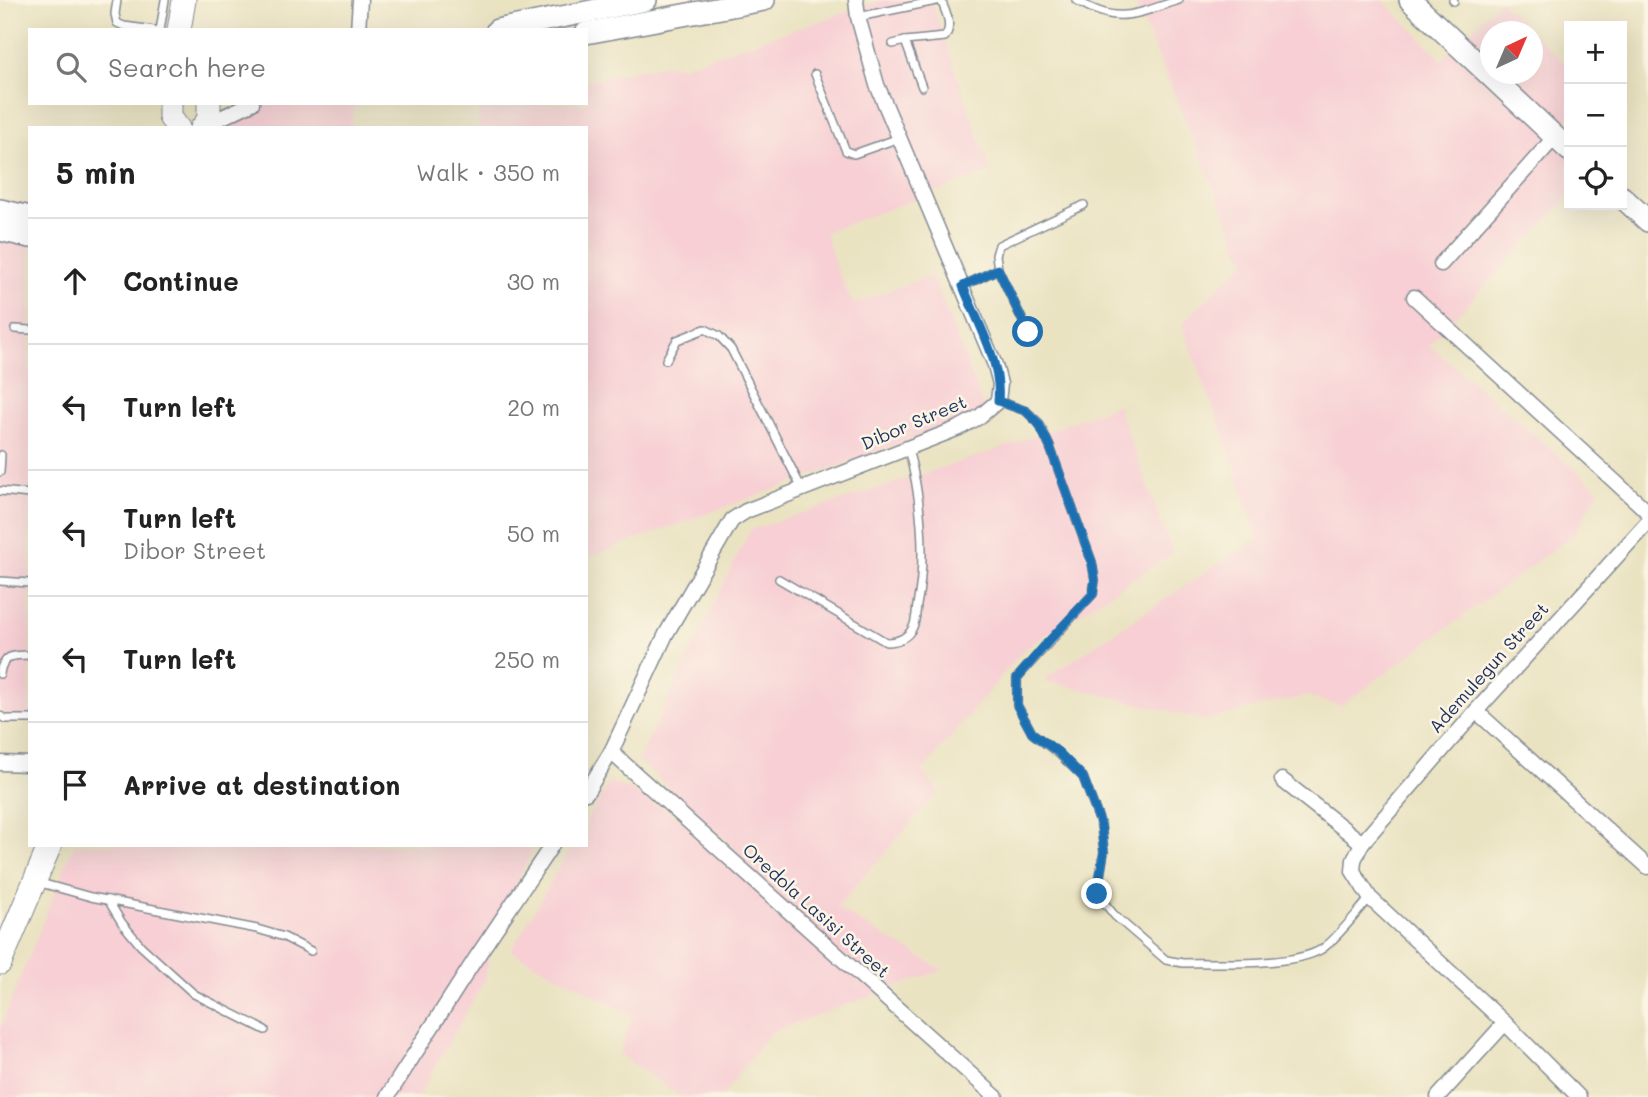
<!DOCTYPE html>
<html lang="en">
<head>
<meta charset="utf-8">
<style>
  :root { --surface:#fff; --page:#f6f6f6; --text:#222; --muted:#767676; --line:#e0e0e0 }
  body { margin:0; font-family:Mali,sans-serif; background:var(--page); color:var(--text) }
  .controls { position:absolute; right:21px; top:21px; display:grid; overflow:hidden; border-radius:0px; box-shadow:0 7px 28px #0002 }
  .controls button { width:63px; height:63px; display:grid; place-items:center; padding:0; border:0; border-bottom:2px solid var(--line); background:var(--surface); color:var(--text); font:35px sans-serif }
  .compass { position:absolute; left:1480px; top:21px; width:63px; height:63px; border-radius:50%; background:var(--surface); box-shadow:0 7px 28px #0002; rotate:44deg }
  .stop { position:absolute; width:21px; height:21px; margin:-16px; border:5px solid #1f6fb2; border-radius:50%; background:#fff }
  .stop.end { background:#1f6fb2; border-color:#fff; box-shadow:0 2px 7px #0008 }
  .list { margin:0; padding:0; list-style:none }
  h2 { display:flex; justify-content:space-between; align-items:center; height:91px; margin:0; padding:0 28px; font-size:30px }
  h2 small { font-size:23px; font-weight:400; color:var(--muted) }
  .list li { display:grid; grid-template-columns:46px 1fr auto; gap:21px; align-items:center; box-sizing:border-box; height:126px; padding:0 28px; border-top:2px solid var(--line) }
  .list b { display:block; font-size:26px; white-space:nowrap }
  .list p { margin:0; font-size:23px; white-space:nowrap; color:var(--muted) }
  .list em { font-size:23px; font-style:normal; color:var(--muted) }
  .icon { flex:none; width:38px; height:38px; fill:none; stroke:currentColor; stroke-width:2; stroke-linecap:round; stroke-linejoin:round }
  .map { position:relative; flex:none; width:1648px; height:1097px; overflow:hidden }
  .search { position:absolute; background:var(--surface); box-shadow:0 7px 28px #0002; left:28px; top:28px; width:560px; height:77px; display:flex; align-items:center; gap:18px; box-sizing:border-box; padding:0 24px; border-radius:0px; color:var(--muted); font-size:26px }
  .panel { position:absolute; background:var(--surface); box-shadow:0 7px 28px #0002; left:28px; top:126px; width:560px; height:721px; border-radius:0px }
  .map>svg:first-child { display:block }
  .built { fill:#f7cfd4 }
  .lines { fill:none; stroke-linecap:round; stroke-linejoin:round }
  .lane-casing { stroke:#828990; stroke-width:10 }
  .street-casing { stroke:#828990; stroke-width:17 }
  .secondary-casing { stroke:#828990; stroke-width:24 }
  .primary-casing { stroke:#828990; stroke-width:25 }
  .lane { stroke:#fff; stroke-width:7 }
  .street { stroke:#fff; stroke-width:14 }
  .secondary { stroke:#fff; stroke-width:21 }
  .primary { stroke:#fff; stroke-width:23 }
  .route { stroke:#1f6fb2; stroke-width:9 }
  .labels { text-anchor:middle; stroke-width:5; stroke-linejoin:round; paint-order:stroke }
  .street-label { font-size:18px; fill:#1b2f5e; stroke:#fcf5e5 }
</style>
</head>
<body>
<div class="map">
<svg width="1648" height="1097" viewBox="0 0 1648 1097">
  <rect width="100%" height="100%" fill="#fcf5e5"/>
  <filter id="ink" filterUnits="userSpaceOnUse"><feTurbulence type="fractalNoise" baseFrequency=".0143" numOctaves="2"/><feDisplacementMap in="SourceGraphic" scale="14" xChannelSelector="R" yChannelSelector="G"/><feConvolveMatrix kernelMatrix="1 2 1 2 8 2 1 2 1" color-interpolation-filters="sRGB"/></filter>
  <filter id="wash" filterUnits="userSpaceOnUse"><feTurbulence type="fractalNoise" baseFrequency=".00686" numOctaves="4" result="noise"/><feDisplacementMap in="SourceGraphic" scale="28" xChannelSelector="R" yChannelSelector="G"/><feGaussianBlur stdDeviation="1.57" result="paint"/><feColorMatrix in="noise" values="0 0 0 0 0 0 0 0 0 0 0 0 0 0 0 0 0 1.4 0 .05"/><feComposite in="paint" operator="in"/></filter>
  <g filter="url(#wash)">
    <rect width="100%" height="100%" fill="#eae3c2"/>
    <g class="built">
      <polygon points="883,0 931,0 991,172 825,232 837,271 853,304 932,275 986,412 586,558 586,128 479,128 478,104 586,103 586,81 664,64 682,66"/>
      <polygon points="1134,0 1383,0 1442,60 1500,1 1532,32 1490,32 1490,74 1532,74 1532,32 1569,67 1569,197 1429,345 1599,490 1574,534 1341,706 1306,696 1204,720 1043,680 1215,566 1258,540 1234,465 1182,324 1245,261"/>
      <polygon points="264,103 355,103 350,128 196,128"/>
      <polygon points="0,200 30,204 30,723 0,711"/>
      <polygon points="1117,405 1173,553 1024,649 922,771 939,792 836,908 943,970 771,1032 721,1097 680,1097 619,1054 633,1015 511,951 572,845 586,845 586,822 610,781 634,792 737,850 638,760 750,530 1000,449"/>
      <polygon points="74,845 534,845 492,939 485,979 418,1097 0,1097 0,1028"/>
    </g>
  </g>
  <g filter="url(#ink)">
    <g class="lines">
      <g class="lane-casing">
        <g id="lane">
          <polyline points="117,0 115,14 117,23 124,26 154,30"/>
          <path d="M1076,0C1119,26 1134,14 1179,0"/>
          <polyline points="1453,0 1454,1"/>
          <polyline points="858,17 941,0"/>
          <polyline points="160,30 165,0"/>
          <polyline points="893,44 905,41"/>
          <polyline points="815,74 846,151 854,154 899,138"/>
          <path d="M922,87L905,41L945,37C953,25 946,13 941,0"/>
          <polyline points="998,269 1028,332"/>
          <polyline points="963,286 998,269 996,255 999,245 1084,205"/>
          <polyline points="15,329 30,330"/>
          <polyline points="666,360 677,340 705,329 719,336 731,349 802,489"/>
          <path d="M998,401L1026,411L1039,423L1050,447L1092,562L1095,580L1093,594L1017,678V705L1032,733L1058,753L1083,777L1101,825L1104,852L1097,894L1115,916L1166,960L1183,963C1219,962 1292,967 1322,949C1336,940 1358,911 1370,898"/>
          <polyline points="0,472 1,455"/>
          <polyline points="0,491 30,494"/>
          <path d="M779,579L886,642C897,642 908,638 913,627C916,621 916,612 917,605C927,558 921,495 908,449"/>
          <polyline points="0,581 30,583"/>
          <path d="M0,674C2,655 13,655 30,655"/>
          <polyline points="0,716 6,719 30,719"/>
          <polyline points="37,882 91,897 257,929 284,937 311,951"/>
          <polyline points="108,900 122,923 141,946 194,994 265,1030"/>
        </g>
      </g>
      <g class="street-casing">
        <g id="street">
          <polyline points="358,30 360,0"/>
          <polyline points="206,125 252,103"/>
          <polyline points="1441,264 1555,137"/>
          <polyline points="1414,297 1648,512"/>
          <polyline points="1476,711 1648,867"/>
          <polyline points="611,752 996,1097"/>
          <polyline points="0,763 30,764"/>
          <polyline points="1282,780 1362,843 1354,860 1353,871 1370,898 1505,1023 1579,1097"/>
          <polyline points="586,793 611,752 666,634 732,520 746,511 959,428 979,417 998,401 1000,384 995,365 877,85 858,17 856,0"/>
          <polyline points="1362,843 1476,711 1648,522"/>
          <polyline points="387,1097 474,961 552,845"/>
          <polyline points="1438,1097 1505,1023"/>
        </g>
      </g>
      <g class="secondary-casing">
        <g id="secondary">
          <polyline points="1410,0 1569,150"/>
          <polyline points="497,30 646,0"/>
          <polyline points="586,33 764,0"/>
          <polyline points="1622,197 1648,221"/>
          <polyline points="0,210 30,217"/>
          <polyline points="0,230 30,237"/>
        </g>
      </g>
      <g class="primary-casing">
        <g id="primary">
          <polyline points="179,30 184,0"/>
          <polyline points="170,103 170,117 178,128"/>
          <polyline points="202,128 209,119 209,103"/>
          <polyline points="0,963 50,845"/>
        </g>
      </g>
      <use href="#lane" class="lane"/>
      <use href="#street" class="street"/>
      <use href="#secondary" class="secondary"/>
      <use href="#primary" class="primary"/>
    </g>
  </g>
  <g class="lines" filter="url(#ink)">
    <path class="route" d="M1028,332L998,269L963,286C977,322 1002,362 998,401L1026,411L1039,424L1050,447L1092,562L1095,580L1093,594L1047,643L1017,678V705L1032,733L1058,752L1083,777L1101,825L1104,852L1097,894"/>
  </g>
  <g class="labels">
    <g class="street-label">
      <text transform="translate(914 423) rotate(-23)" y="6">Dibor Street</text>
      <text transform="translate(1489 668) rotate(-48)" y="6">Ademulegun Street</text>
      <text transform="translate(816 911) rotate(42)" y="6">Oredola Lasisi Street</text>
    </g>
  </g>
</svg>
<div class="controls">
<button>+</button>
<button>−</button>
<button><svg class="icon" aria-label="locate" viewBox="0 0 24 24"><circle cx="12" cy="12" r="6"/><path d="M12 2v4M12 18v4M2 12h4M18 12h4"/></svg></button>
</div>
<svg class="compass" viewBox="-18 -18 36 36"><path d="M0-13l5 13h-10z" fill="#e53935"/><path d="M0 13l5-13h-10z" fill="#767676"/></svg>
<div class="stop" style="left:1028px;top:332px"></div>
<div class="stop end" style="left:1097px;top:894px"></div>
<div class="search"><svg class="icon" aria-label="search" viewBox="0 0 24 24"><circle cx="10" cy="10" r="6"/><path d="M15 15l6 6"/></svg>Search here</div>
<section class="panel">
<h2>5 min<small>Walk · 350 m</small></h2>
<ul class="list">
<li><svg class="icon" aria-label="ahead" viewBox="0 0 24 24"><path d="M12 20V5M6 11l6-6 6 6"/></svg><div><b>Continue</b></div><em>30 m</em></li>
<li><svg class="icon" aria-label="left" viewBox="0 0 24 24"><path d="M17 20v-9H6M10 6l-5 5 5 5"/></svg><div><b>Turn left</b></div><em>20 m</em></li>
<li><svg class="icon" aria-label="left" viewBox="0 0 24 24"><path d="M17 20v-9H6M10 6l-5 5 5 5"/></svg><div><b>Turn left</b><p>Dibor Street</p></div><em>50 m</em></li>
<li><svg class="icon" aria-label="left" viewBox="0 0 24 24"><path d="M17 20v-9H6M10 6l-5 5 5 5"/></svg><div><b>Turn left</b></div><em>250 m</em></li>
<li><svg class="icon" aria-label="arrive" viewBox="0 0 24 24"><path d="M6 21V4h12l-3 4 3 4H6"/></svg><div><b>Arrive at destination</b></div></li>
</ul>
</section>
</div>
</body>
</html>
